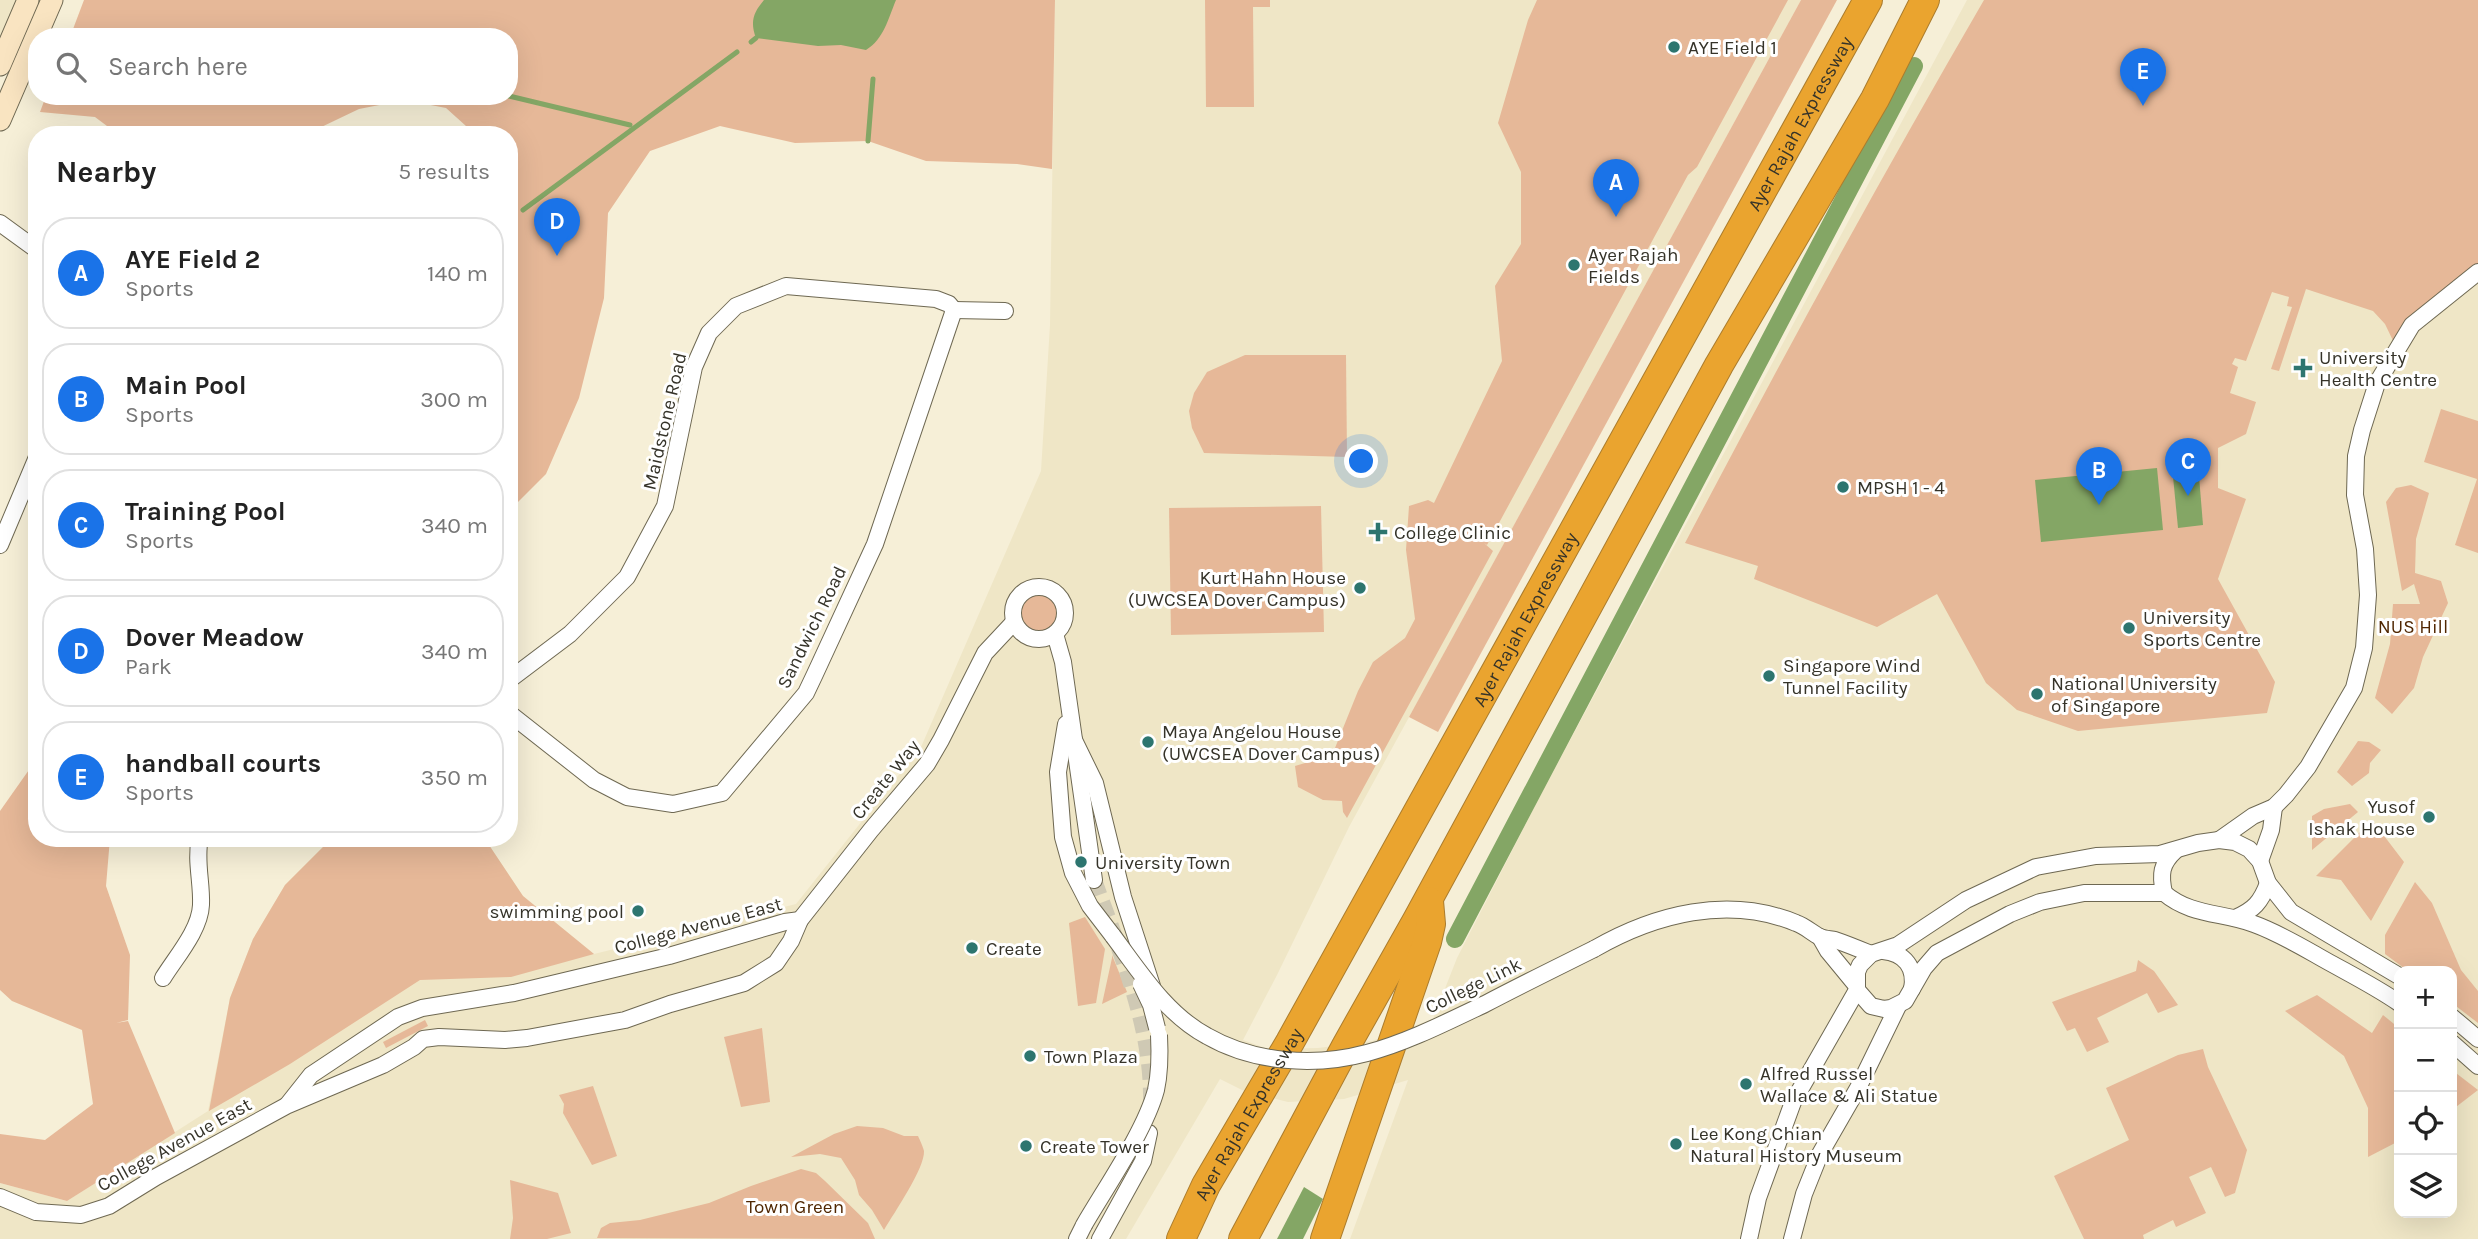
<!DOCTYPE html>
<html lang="en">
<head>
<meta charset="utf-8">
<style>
  :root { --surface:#fff; --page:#f2f2f2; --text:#222; --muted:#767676; --line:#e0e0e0; --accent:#1a73e8 }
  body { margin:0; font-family:Karla,sans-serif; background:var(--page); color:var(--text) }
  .controls { position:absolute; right:21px; bottom:21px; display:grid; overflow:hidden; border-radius:14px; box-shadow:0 7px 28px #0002 }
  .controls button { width:63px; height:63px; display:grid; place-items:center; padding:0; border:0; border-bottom:2px solid var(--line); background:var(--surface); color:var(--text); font:35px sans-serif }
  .you { position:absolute; left:1362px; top:462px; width:24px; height:24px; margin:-18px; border:5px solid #fff; border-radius:50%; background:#1a73e8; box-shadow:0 0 0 10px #1a73e833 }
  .badge { display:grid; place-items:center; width:46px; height:46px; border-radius:50%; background:var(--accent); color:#fff; font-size:23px; font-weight:700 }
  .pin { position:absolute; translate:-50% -58px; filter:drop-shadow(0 2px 4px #0008) }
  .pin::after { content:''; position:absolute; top:37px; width:24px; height:21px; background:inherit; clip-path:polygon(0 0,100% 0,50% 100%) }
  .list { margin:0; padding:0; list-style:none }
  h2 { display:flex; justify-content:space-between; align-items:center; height:91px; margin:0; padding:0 28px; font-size:30px }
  h2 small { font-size:23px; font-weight:400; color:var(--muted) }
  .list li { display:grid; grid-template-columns:46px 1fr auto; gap:21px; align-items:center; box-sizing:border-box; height:112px; margin:0 14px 14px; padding:0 14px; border:2px solid var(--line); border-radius:28px }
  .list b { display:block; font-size:26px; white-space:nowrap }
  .list p { margin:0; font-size:23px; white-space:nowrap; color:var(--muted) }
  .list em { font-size:23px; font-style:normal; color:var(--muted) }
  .icon { flex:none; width:38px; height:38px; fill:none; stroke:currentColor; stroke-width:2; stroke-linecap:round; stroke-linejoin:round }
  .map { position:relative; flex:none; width:2478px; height:1239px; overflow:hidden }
  .search { position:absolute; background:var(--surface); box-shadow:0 7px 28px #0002; left:28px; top:28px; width:490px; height:77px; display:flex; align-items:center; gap:18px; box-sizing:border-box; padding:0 24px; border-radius:28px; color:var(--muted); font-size:26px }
  .panel { position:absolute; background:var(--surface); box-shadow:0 7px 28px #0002; left:28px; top:126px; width:490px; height:721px; border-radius:28px }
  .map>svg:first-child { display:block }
  .built { fill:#efe6c6; fill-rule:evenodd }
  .green { fill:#e6b898 }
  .water { fill:#84a665 }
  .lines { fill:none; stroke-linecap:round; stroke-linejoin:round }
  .stream { stroke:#84a665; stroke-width:5 }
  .canal { stroke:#84a665; stroke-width:18 }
  .street-tunnel { stroke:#cfc9b4; stroke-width:16; stroke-dasharray:16 8; stroke-linecap:butt }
  .street-casing { stroke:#6e6852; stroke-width:18 }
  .secondary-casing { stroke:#6e6852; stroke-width:23 }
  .highway-casing { stroke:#ab7c2d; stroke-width:30 }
  .street { stroke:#fff; stroke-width:16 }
  .secondary { stroke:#f9e4c1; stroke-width:21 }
  .highway { stroke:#eaa42f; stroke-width:28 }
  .street-bridge-casing { stroke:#6e6852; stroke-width:18; stroke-linecap:butt }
  .street-bridge { stroke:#fff; stroke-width:16 }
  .poi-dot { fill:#2d756f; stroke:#fff; stroke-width:2.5 }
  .labels { text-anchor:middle; stroke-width:6; stroke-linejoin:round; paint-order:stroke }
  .poi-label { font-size:19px; fill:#353329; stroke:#fff; text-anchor:start }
  .street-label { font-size:19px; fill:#353329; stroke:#fff }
  .park-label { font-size:19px; fill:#502702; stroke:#fff }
</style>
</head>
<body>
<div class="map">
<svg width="2478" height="1239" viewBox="0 0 2478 1239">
  <rect width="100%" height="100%" fill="#f6efd7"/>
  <g class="built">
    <polygon points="0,0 20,0 0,50"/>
    <path d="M1055,0H1801L1349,827L1277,975L1243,1040L1268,1049L1318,1048L1372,1041L1433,1019L1457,958L1538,800L1967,0H2478V1239H1350L1408,1080L1344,1099L1288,1102L1244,1091L1220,1079L1126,1239H0V1183L67,1201L208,1111L230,998L253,939L285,885L332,838L485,839L523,896L594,954L796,904L921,747L1041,471L1050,325ZM2399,971H2452V1213H2399Z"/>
  </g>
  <g class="green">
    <polygon points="84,0 1055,0 1052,169 1017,164 926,161 868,141 795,143 720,126 650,151 608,213 604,298 579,398 546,474 509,511 509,135 476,135 446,108 405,100 359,109 313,131 309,135 119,135 95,117 40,112 46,96 509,96 509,37 70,37"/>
    <polygon points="1205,0 1270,0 1270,7 1253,7 1254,107 1206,107"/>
    <polygon points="1537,0 1788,0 1697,167 1688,175 1487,545 1484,543 1493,551 1347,818 1343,812 1342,801 1323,800 1298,787 1295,766 1325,757 1335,748 1358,691 1373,662 1405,638 1415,619 1406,550 1409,506 1428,500 1434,503 1502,361 1495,286 1521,244 1521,172 1498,123 1528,20"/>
    <polygon points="1801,0 1837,0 1438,732 1409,717"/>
    <path d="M1984,0H2478V267L2397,349L2385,324L2373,311L2306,289L2279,371L2271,369L2292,307L2287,306L2289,297L2272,292L2246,361L2235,358L2232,364L2238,367L2230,393L2256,402L2246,434L2218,448V488L2246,499L2218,579L2275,682L2267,713L2078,731L2017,710L1986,683L1937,594L1877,627L1754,579L1758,566L1685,543C1781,360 1880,179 1984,0Z"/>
    <polygon points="1245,355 1346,355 1347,457 1204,453 1192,428 1189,411 1194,393 1207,372"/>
    <polygon points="2441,409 2478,421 2478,553 2455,545 2477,479 2424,462"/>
    <polygon points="2411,485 2429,493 2416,539 2415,573 2441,581 2448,603 2423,657 2414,688 2392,714 2375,698 2390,644 2393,604 2420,604 2414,584 2402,591 2386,502 2396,488"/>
    <polygon points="1321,506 1324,632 1171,635 1169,508"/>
    <circle cx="1038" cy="613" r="19"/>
    <polygon points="2358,741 2369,742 2381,750 2370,763 2369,773 2352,786 2337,772"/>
    <polygon points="37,752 37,838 110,838 106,886 130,955 128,1020 116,1023 128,1021 175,1133 67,1201 0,1183 0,1134 45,1140 93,1104 82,1030 12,1001 0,990 0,811 31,767"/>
    <polygon points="2350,804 2358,812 2312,850 2312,816 2324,809"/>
    <polygon points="2372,820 2404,862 2371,921 2341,880 2316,876"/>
    <polygon points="332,838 485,839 523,896 594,954 511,977 420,980 290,1064 209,1111 230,998 253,939 285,885"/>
    <polygon points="2415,882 2432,903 2461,970 2478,991 2478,1023 2452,1003 2452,971 2408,971 2385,954 2385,935"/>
    <polygon points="1085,917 1105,949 1096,1003 1078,1006 1069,923"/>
    <polygon points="1112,955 1127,992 1102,1004 1112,958"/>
    <polygon points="2138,960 2154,971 2178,1005 2158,1013 2147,993 2097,1018 2109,1042 2087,1052 2075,1028 2067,1031 2052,1002 2136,971"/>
    <polygon points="2317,995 2372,1033 2383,1015 2399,1028 2399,1141 2368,1157 2368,1108 2344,1056 2285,1011"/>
    <polygon points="425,1020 428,1026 386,1048 383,1042"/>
    <polygon points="762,1028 770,1102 741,1107 724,1037"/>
    <polygon points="2203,1049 2208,1067 2247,1150 2235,1193 2225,1197 2211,1167 2189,1177 2206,1213 2176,1227 2173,1220 2143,1235 2144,1239 2084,1239 2054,1176 2129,1140 2106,1088 2178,1055"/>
    <polygon points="2452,1070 2478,1090 2452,1110"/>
    <polygon points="593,1086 617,1156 592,1165 563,1113 564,1104 559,1095"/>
    <path d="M857,1126L883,1128L904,1136H918C920,1140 923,1147 924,1151C925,1168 894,1213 884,1230L872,1210L859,1195L855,1180L841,1158L820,1154L791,1157L834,1134Z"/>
    <polygon points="801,1169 816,1173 825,1181 868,1223 875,1239 597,1238 601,1228 610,1223 640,1220 709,1203 751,1186"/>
    <polygon points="510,1180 558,1193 571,1233 547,1239 510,1239 513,1218"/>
  </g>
  <g class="water">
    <path d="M764,0H896C888,19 884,39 866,50L841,45L818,46L756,38C750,22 753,13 764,0Z"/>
    <polygon points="2198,464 2203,525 2178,528 2172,466"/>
    <polygon points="2157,468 2163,530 2041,542 2035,480"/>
    <polygon points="1304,1187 1323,1199 1303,1239 1277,1239"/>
  </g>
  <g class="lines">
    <g class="stream">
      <polyline points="751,42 756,38"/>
      <polyline points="509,96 630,125"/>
      <polyline points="868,141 873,79"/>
      <polyline points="523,210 737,52"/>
    </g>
    <polyline class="canal" points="1455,939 1914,66"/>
    <path class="street-tunnel" d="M1094,880C1119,950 1152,1024 1151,1100"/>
    <g class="street-casing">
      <g id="street">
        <polyline points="0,223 37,250"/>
        <polyline points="954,310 1005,311"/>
        <polyline points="0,545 37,457"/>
        <circle cx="1039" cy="613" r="26"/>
        <polyline points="1055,634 1063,662 1094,880"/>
        <polyline points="509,680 570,634 627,577 665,506 694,367 709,333 736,306 786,286 936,299 949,304 954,310"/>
        <polyline points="509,713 594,780 627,797 673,804 722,793 806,693 815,674 875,544 954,310"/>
        <polyline points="1066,724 1058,772 1063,837 1073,873 1090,906 1113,936"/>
        <polyline points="1073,738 1095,783 1123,897 1152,986"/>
        <polyline points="2219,840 2253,816 2274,807 2286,795 2308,767 2354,688 2364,648 2368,595 2365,549 2355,495 2356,456 2362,430 2377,383 2412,325 2478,272"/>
        <polyline points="2260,861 2271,830 2274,807"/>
        <path d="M2164,893C2160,874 2161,864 2175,851"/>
        <path d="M2235,918C2254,910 2261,902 2268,883"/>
        <polyline points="1820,937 1828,951 1856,985"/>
        <path d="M1594,949C1655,914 1728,895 1796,923C1805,926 1812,933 1820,937C1824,939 1831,939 1835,940C1847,944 1859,949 1871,954"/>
        <path d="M1883,951C1905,953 1916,968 1912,989"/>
        <path d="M2399,976L2291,912L2268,883L2260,861L2249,849L2235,842L2219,840L2198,843L2160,854L2096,856L2036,867L1966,900L1898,945L1871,954L1860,965L1857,972V990L1871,1006L1884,1009L1891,1008L1905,1001L1924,968L1937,953L2010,914L2040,902L2084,893H2164C2191,916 2222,912 2254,924C2279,933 2302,947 2325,960C2350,974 2376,987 2399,1003"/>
        <path d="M163,978C176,957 200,930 201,905C202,882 195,860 200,838"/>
        <polyline points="2452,1017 2478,1039"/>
        <polyline points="2452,1043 2478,1066"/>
        <polyline points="288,1104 311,1075 398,1017 422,1008 514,993 669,956 785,922 800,920"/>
        <polyline points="0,1197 36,1212 81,1215 109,1206 156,1177 286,1106 383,1065 414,1047 423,1039 439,1037 505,1040 527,1038 625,1020 670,1004 744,983 776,963 791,941 800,920 871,830 927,764 941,740 985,653 1014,622"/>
        <polyline points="1077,1239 1084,1225"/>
        <polyline points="1100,1239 1143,1161 1149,1133"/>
        <polyline points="1749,1239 1758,1198 1793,1102 1857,990"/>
        <polyline points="1792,1239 1804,1194 1820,1154 1858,1088 1898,1006"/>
      </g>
    </g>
    <g class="secondary-casing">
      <g id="secondary">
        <polyline points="0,65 28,0"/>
        <polyline points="0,120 52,0"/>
      </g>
    </g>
    <g class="highway-casing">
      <g id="highway">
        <path id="s1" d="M1181,1239L1206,1185L1290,1042L1868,0"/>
        <polyline points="1243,1239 1346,1046 1417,920 1719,365 1875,99 1925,0"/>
        <polyline points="1325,1239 1427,942 1431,924 1429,901"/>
      </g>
    </g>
    <use href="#street" class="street"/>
    <use href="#secondary" class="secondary"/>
    <use href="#highway" class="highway"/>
    <g class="street-bridge-casing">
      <g id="street-bridge">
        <path d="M1113,936C1140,972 1166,1014 1207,1036C1254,1063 1315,1067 1367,1053C1408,1042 1447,1022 1485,1004C1521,985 1558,967 1594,949"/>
        <polyline points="1141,984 1151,1005 1157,1028"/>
        <path d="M1084,1225C1106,1187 1145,1131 1156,1090C1160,1072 1160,1054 1159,1035"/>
      </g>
    </g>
    <use href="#street-bridge" class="street-bridge"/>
  </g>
  <g class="poi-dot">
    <circle cx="1674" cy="47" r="7"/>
    <circle cx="1574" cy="265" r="7"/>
    <path d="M2299.5 357.5h7v7h7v7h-7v7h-7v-7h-7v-7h7z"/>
    <circle cx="1843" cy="487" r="7"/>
    <path d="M1374.5 521.5h7v7h7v7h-7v7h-7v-7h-7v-7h7z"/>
    <circle cx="1360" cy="588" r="7"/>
    <circle cx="2129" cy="628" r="7"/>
    <circle cx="1769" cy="676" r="7"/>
    <circle cx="2037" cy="694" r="7"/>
    <circle cx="1148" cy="742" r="7"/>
    <circle cx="2429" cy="817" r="7"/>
    <circle cx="1081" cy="862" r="7"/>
    <circle cx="638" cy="911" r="7"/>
    <circle cx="972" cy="948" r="7"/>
    <circle cx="1030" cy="1056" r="7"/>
    <circle cx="1746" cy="1084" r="7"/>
    <circle cx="1676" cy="1144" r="7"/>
    <circle cx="1026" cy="1146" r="7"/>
  </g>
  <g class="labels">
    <g class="poi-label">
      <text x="1688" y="54">AYE Field 1</text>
      <text x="1588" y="261">Ayer Rajah<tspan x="1588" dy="22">Fields</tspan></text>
      <text x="2319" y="364">University<tspan x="2319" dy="22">Health Centre</tspan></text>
      <text x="1857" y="494">MPSH 1 - 4</text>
      <text x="1394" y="539">College Clinic</text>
      <text x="1346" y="584" text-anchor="end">Kurt Hahn House<tspan x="1346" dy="22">(UWCSEA Dover Campus)</tspan></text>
      <text x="2143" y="624">University<tspan x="2143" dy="22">Sports Centre</tspan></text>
      <text x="1783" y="672">Singapore Wind<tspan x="1783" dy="22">Tunnel Facility</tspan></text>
      <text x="2051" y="690">National University<tspan x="2051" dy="22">of Singapore</tspan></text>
      <text x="1162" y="738">Maya Angelou House<tspan x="1162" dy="22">(UWCSEA Dover Campus)</tspan></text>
      <text x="2415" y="813" text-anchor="end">Yusof<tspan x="2415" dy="22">Ishak House</tspan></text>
      <text x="1095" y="869">University Town</text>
      <text x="624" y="918" text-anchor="end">swimming pool</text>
      <text x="986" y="955">Create</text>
      <text x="1044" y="1063">Town Plaza</text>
      <text x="1760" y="1080">Alfred Russel<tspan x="1760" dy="22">Wallace &amp; Ali Statue</tspan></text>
      <text x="1690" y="1140">Lee Kong Chian<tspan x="1690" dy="22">Natural History Museum</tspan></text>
      <text x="1040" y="1153">Create Tower</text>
    </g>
    <g class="street-label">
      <text dy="7" stroke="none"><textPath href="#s1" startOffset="1276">Ayer Rajah Expressway</textPath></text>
      <text transform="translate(664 421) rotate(-77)" y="7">Maidstone Road</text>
      <text dy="7" stroke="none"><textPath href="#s1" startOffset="709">Ayer Rajah Expressway</textPath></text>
      <text transform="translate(811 627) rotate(-64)" y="7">Sandwich Road</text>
      <text transform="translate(885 779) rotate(-51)" y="7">Create Way</text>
      <text transform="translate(698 925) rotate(-15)" y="7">College Avenue East</text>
      <text transform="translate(1473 985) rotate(-26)" y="7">College Link</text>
      <text dy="7" stroke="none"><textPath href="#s1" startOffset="142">Ayer Rajah Expressway</textPath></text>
      <text transform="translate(174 1144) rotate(-29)" y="7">College Avenue East</text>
    </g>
    <g class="park-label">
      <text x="2413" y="633">NUS Hill</text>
      <text x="795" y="1213">Town Green</text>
    </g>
  </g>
</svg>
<div class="controls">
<button>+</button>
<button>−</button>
<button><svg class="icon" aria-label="locate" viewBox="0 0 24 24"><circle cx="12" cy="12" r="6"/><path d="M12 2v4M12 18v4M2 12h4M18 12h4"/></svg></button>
<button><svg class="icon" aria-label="layers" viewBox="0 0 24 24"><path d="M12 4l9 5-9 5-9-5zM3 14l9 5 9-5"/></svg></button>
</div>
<div class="you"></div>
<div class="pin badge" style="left:1616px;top:217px">A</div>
<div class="pin badge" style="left:2099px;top:505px">B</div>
<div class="pin badge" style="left:2188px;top:496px">C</div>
<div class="pin badge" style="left:557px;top:256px">D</div>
<div class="pin badge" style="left:2143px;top:106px">E</div>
<div class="search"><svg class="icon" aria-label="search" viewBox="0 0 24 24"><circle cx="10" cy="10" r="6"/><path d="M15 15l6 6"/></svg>Search here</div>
<section class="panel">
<h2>Nearby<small>5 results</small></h2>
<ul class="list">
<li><span class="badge">A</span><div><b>AYE Field 2</b><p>Sports</p></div><em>140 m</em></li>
<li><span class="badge">B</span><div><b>Main Pool</b><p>Sports</p></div><em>300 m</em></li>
<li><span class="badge">C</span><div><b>Training Pool</b><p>Sports</p></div><em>340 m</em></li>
<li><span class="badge">D</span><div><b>Dover Meadow</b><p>Park</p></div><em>340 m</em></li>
<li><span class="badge">E</span><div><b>handball courts</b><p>Sports</p></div><em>350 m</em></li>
</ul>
</section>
</div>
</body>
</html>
